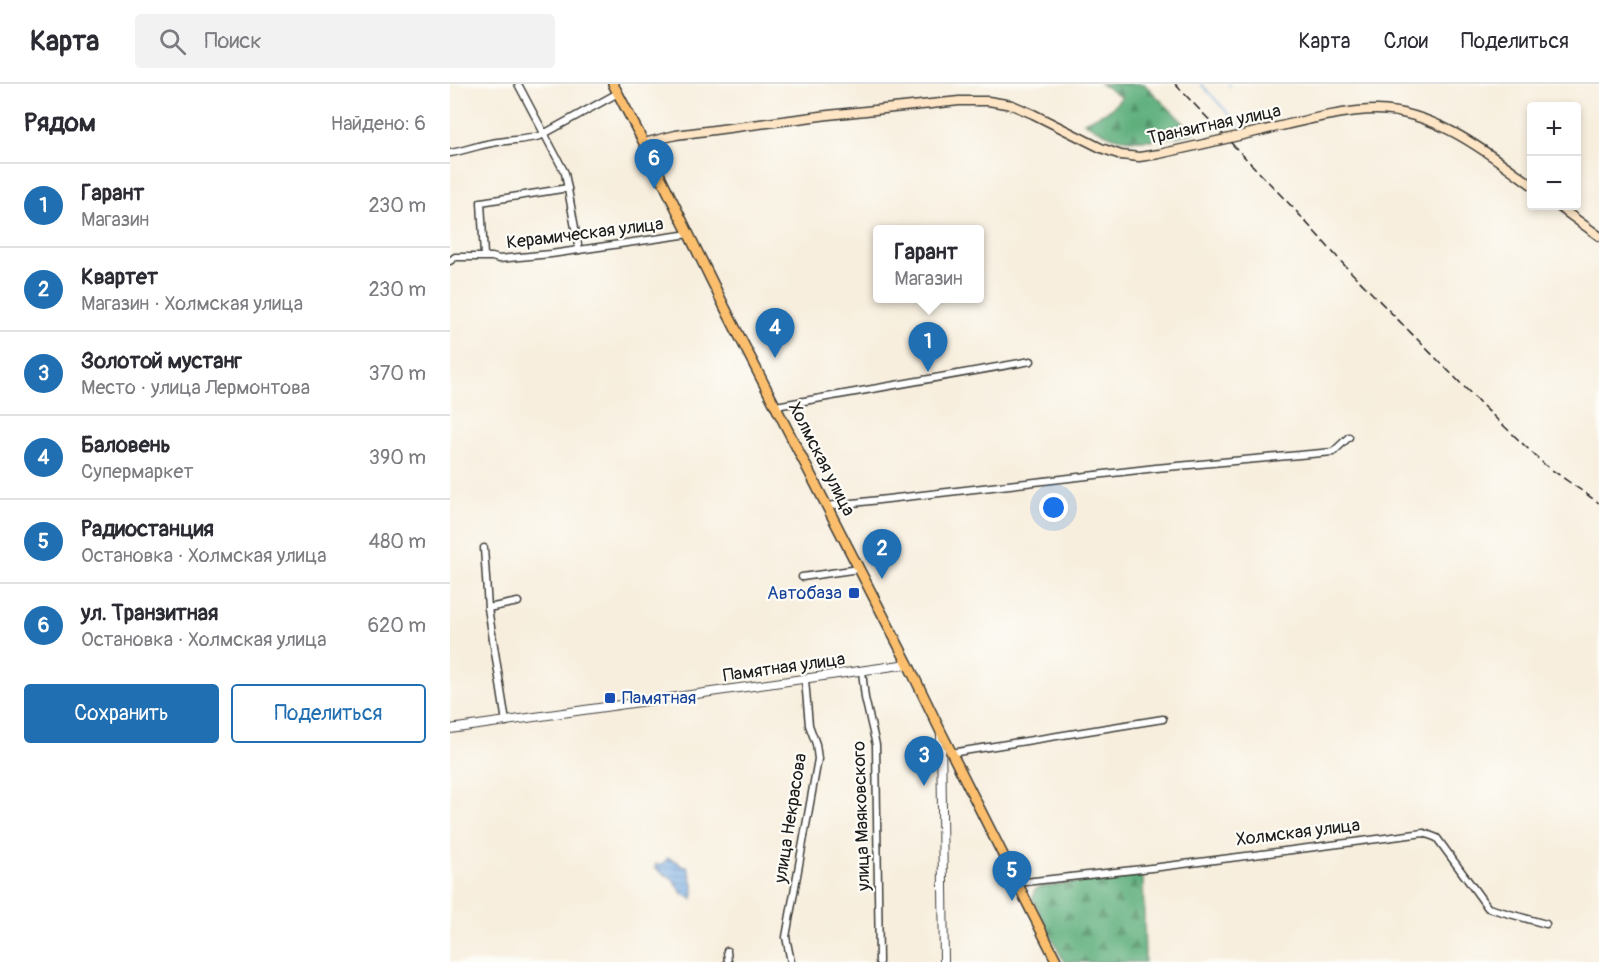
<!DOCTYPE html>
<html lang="ru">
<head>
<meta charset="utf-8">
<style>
  :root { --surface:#fff; --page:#f2f2f3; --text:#2b2b33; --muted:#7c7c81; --line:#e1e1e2; --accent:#1f6fb2 }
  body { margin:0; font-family:Pangolin,sans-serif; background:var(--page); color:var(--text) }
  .controls { position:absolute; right:18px; top:18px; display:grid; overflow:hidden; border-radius:6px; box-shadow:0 3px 9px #0003 }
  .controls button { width:54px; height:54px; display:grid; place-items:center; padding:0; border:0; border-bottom:2px solid var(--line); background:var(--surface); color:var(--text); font:30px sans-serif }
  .you { position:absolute; left:604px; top:424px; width:21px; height:21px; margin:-15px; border:4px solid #fff; border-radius:50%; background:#1a73e8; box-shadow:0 0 0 9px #1a73e833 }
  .badge { display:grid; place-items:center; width:39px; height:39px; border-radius:50%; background:var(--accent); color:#fff; font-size:20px; font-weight:700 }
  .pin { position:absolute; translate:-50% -50px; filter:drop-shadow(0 2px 3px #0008) }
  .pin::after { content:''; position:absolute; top:32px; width:21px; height:18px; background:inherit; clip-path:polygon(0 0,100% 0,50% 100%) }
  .popup { position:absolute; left:423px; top:141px; width:111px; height:78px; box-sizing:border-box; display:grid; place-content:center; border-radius:6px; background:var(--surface); filter:drop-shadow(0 2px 4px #0005); font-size:20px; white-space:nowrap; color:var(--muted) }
  .popup b { font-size:22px; color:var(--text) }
  .popup::after { content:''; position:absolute; left:50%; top:100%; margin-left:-12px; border:12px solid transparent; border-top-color:var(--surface) }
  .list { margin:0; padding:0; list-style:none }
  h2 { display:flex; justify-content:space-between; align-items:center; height:78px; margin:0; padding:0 24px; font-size:26px }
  h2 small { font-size:20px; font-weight:400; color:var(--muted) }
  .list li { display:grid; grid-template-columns:39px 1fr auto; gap:18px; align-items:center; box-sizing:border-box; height:84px; padding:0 24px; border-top:2px solid var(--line) }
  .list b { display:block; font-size:22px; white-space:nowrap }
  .list p { margin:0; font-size:20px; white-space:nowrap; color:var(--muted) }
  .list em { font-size:20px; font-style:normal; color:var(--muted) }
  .actions { display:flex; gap:12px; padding:18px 24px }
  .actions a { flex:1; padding:14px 0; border:2px solid var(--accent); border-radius:6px; text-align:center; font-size:21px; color:var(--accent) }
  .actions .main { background:var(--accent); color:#fff }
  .icon { flex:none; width:33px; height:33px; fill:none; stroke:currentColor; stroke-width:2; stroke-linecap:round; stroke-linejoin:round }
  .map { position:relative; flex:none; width:1149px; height:878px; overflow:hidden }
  header { display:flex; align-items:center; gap:36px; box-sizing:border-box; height:84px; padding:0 30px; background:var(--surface); border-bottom:2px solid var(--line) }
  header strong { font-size:28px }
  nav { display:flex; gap:33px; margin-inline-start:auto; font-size:21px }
  .search { width:420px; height:54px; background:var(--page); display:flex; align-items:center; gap:15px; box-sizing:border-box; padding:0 21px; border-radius:6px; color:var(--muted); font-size:22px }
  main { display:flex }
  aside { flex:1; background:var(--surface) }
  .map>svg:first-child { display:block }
  .forest { fill:url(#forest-firs); stroke:#3c654c; stroke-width:1.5 }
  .water { fill:url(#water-rules); stroke:#48627e; stroke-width:1.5 }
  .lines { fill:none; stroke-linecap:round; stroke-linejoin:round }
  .stream { stroke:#74a9e1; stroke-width:1.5 }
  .minor-casing { stroke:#3d3c39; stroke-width:9 }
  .tertiary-casing { stroke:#3d3c39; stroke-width:10 }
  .secondary-casing { stroke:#3d3c39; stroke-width:11 }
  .primary-casing { stroke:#3d3c39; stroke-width:12 }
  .minor { stroke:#fff; stroke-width:6 }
  .tertiary { stroke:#fff; stroke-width:8 }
  .secondary { stroke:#fde5c5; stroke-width:8 }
  .primary { stroke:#fabe6d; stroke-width:9 }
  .rail { stroke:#1c1c1c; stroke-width:1.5; stroke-dasharray:9 4.5; stroke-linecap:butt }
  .secondary-bridge-casing { stroke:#3d3c39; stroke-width:11; stroke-linecap:butt }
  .secondary-bridge { stroke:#fde5c5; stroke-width:8 }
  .transit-dot { fill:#1a4fb4; stroke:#fdfcf7; stroke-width:2 }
  .labels { text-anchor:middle; stroke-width:4.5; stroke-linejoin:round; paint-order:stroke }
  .street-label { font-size:18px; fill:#1c1c1c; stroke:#fdfcf7 }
  .transit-label { font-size:18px; fill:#164399; stroke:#fdfcf7; text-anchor:end }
</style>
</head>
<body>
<header>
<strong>Карта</strong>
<div class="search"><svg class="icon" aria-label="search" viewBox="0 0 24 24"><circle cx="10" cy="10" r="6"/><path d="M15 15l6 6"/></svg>Поиск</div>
<nav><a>Карта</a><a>Слои</a><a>Поделиться</a></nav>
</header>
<main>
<aside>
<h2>Рядом<small>Найдено: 6</small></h2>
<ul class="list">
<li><span class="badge">1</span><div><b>Гарант</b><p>Магазин</p></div><em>230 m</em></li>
<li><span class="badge">2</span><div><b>Квартет</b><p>Магазин · Холмская улица</p></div><em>230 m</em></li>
<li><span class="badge">3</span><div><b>Золотой мустанг</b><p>Место · улица Лермонтова</p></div><em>370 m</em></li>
<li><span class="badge">4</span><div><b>Баловень</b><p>Супермаркет</p></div><em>390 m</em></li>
<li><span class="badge">5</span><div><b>Радиостанция</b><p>Остановка · Холмская улица</p></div><em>480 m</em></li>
<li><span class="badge">6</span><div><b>ул. Транзитная</b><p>Остановка · Холмская улица</p></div><em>620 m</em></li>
</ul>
<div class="actions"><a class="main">Сохранить</a><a>Поделиться</a></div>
</aside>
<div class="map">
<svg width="1149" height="878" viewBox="0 0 1149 878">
  <defs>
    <pattern id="forest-firs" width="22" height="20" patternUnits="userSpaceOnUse" patternTransform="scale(1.5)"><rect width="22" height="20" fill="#5dae7b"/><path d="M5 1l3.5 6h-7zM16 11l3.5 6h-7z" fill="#4c8d64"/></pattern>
    <pattern id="water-rules" width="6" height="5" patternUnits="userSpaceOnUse" patternTransform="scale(1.5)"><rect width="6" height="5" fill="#74a9e1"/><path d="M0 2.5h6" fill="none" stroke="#5e89b6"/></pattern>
  </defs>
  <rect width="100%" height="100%" fill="#fdfcf7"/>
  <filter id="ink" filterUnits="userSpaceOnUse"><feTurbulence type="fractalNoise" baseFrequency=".0167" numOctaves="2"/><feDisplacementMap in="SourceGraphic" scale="12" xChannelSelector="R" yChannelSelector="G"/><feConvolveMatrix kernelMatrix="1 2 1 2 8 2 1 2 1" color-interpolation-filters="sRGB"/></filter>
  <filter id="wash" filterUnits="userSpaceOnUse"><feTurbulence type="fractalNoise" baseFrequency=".008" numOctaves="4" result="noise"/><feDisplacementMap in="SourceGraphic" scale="24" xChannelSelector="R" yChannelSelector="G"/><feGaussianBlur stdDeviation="1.35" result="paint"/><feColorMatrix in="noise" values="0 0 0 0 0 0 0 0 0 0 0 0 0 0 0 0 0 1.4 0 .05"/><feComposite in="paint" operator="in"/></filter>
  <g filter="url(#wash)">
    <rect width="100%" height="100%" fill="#f7eedd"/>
    <g class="forest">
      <path d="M651,0H694L744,49C718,54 691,60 664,53C654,50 643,43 634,38L660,26L672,13Z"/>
      <polygon points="693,790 695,878 614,878 583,815 584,807 590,803"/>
    </g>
    <path class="water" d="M218,774L228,778L230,781L235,783L237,782C241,791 245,805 243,815L233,810L222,795L205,784L206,780L212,781Z"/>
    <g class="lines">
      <g class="stream">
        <polyline points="751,0 791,43"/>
        <polyline points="779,0 780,2"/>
      </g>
    </g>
  </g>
  <g filter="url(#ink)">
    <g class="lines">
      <g class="minor-casing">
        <g id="minor">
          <polyline points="68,0 115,89 129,166"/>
          <path d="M0,69C14,67 28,61 42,59C59,56 75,56 90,52L168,9"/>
          <polyline points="34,172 31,118 118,104"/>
          <polyline points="0,177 5,173 42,173 49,175 101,170 239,150"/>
          <polyline points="326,322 581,277"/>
          <polyline points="377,422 706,384 883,368 899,353"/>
          <polyline points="34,464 38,524 56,638"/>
          <polyline points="352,493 409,485"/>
          <polyline points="38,524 68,518"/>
          <polyline points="412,587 415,614 426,661 429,878"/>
          <polyline points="501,669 713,635"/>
          <polyline points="566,799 710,783 974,749 987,754 1038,824 1096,840"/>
          <polyline points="277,867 278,878"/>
          <polyline points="341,878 336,853 368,675 366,660 359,641 355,596"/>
        </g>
      </g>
      <g class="tertiary-casing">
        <g id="tertiary">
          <polyline points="0,645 458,580"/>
          <polyline points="491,650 494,878"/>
        </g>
      </g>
      <g class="secondary-casing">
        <g id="secondary">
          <path d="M810,47C845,39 891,26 927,26C985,27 1037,68 1082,101"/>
          <polyline points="194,59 226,51 378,31 509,17 538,17 562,21 583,30 651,64 671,71 689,73 709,70 754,60"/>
          <polyline points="1108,122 1149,152"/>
        </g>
      </g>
      <g class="primary-casing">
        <polyline id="primary" points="163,0 194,59 278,230 458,580 491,648 607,878"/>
      </g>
      <use href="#minor" class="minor"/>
      <use href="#tertiary" class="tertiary"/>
      <use href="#secondary" class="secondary"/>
      <use href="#primary" class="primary"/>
      <polyline class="rail" points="725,0 846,127 896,183 1034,323 1095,381 1149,419"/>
      <g class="secondary-bridge-casing">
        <polyline id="secondary-bridge" points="754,60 810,47"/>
      </g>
      <use href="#secondary-bridge" class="secondary-bridge"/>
    </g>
  </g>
  <g class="transit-dot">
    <rect x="398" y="503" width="12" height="12" rx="3"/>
    <rect x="154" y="608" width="12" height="12" rx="3"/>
  </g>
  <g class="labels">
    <g class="street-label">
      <text transform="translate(764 40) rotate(-12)" y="6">Транзитная улица</text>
      <text transform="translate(135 149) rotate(-7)" y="6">Керамическая улица</text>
      <text transform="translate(372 375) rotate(63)" y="6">Холмская улица</text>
      <text transform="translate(334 583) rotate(-8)" y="6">Памятная улица</text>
      <text transform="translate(411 732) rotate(-92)" y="6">улица Маяковского</text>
      <text transform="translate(340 734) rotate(-81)" y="6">улица Некрасова</text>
      <text transform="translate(848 748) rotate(-7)" y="6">Холмская улица</text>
    </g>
    <g class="transit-label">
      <text x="392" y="515">Автобаза</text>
      <text x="172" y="620" text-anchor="start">Памятная</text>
    </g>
  </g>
</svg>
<div class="controls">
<button>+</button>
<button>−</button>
</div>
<div class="you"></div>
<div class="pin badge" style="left:478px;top:288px">1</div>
<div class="popup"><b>Гарант</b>Магазин</div>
<div class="pin badge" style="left:432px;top:495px">2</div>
<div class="pin badge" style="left:474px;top:702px">3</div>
<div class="pin badge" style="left:325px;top:274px">4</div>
<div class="pin badge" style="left:562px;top:817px">5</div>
<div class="pin badge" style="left:204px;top:105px">6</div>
</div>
</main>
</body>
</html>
